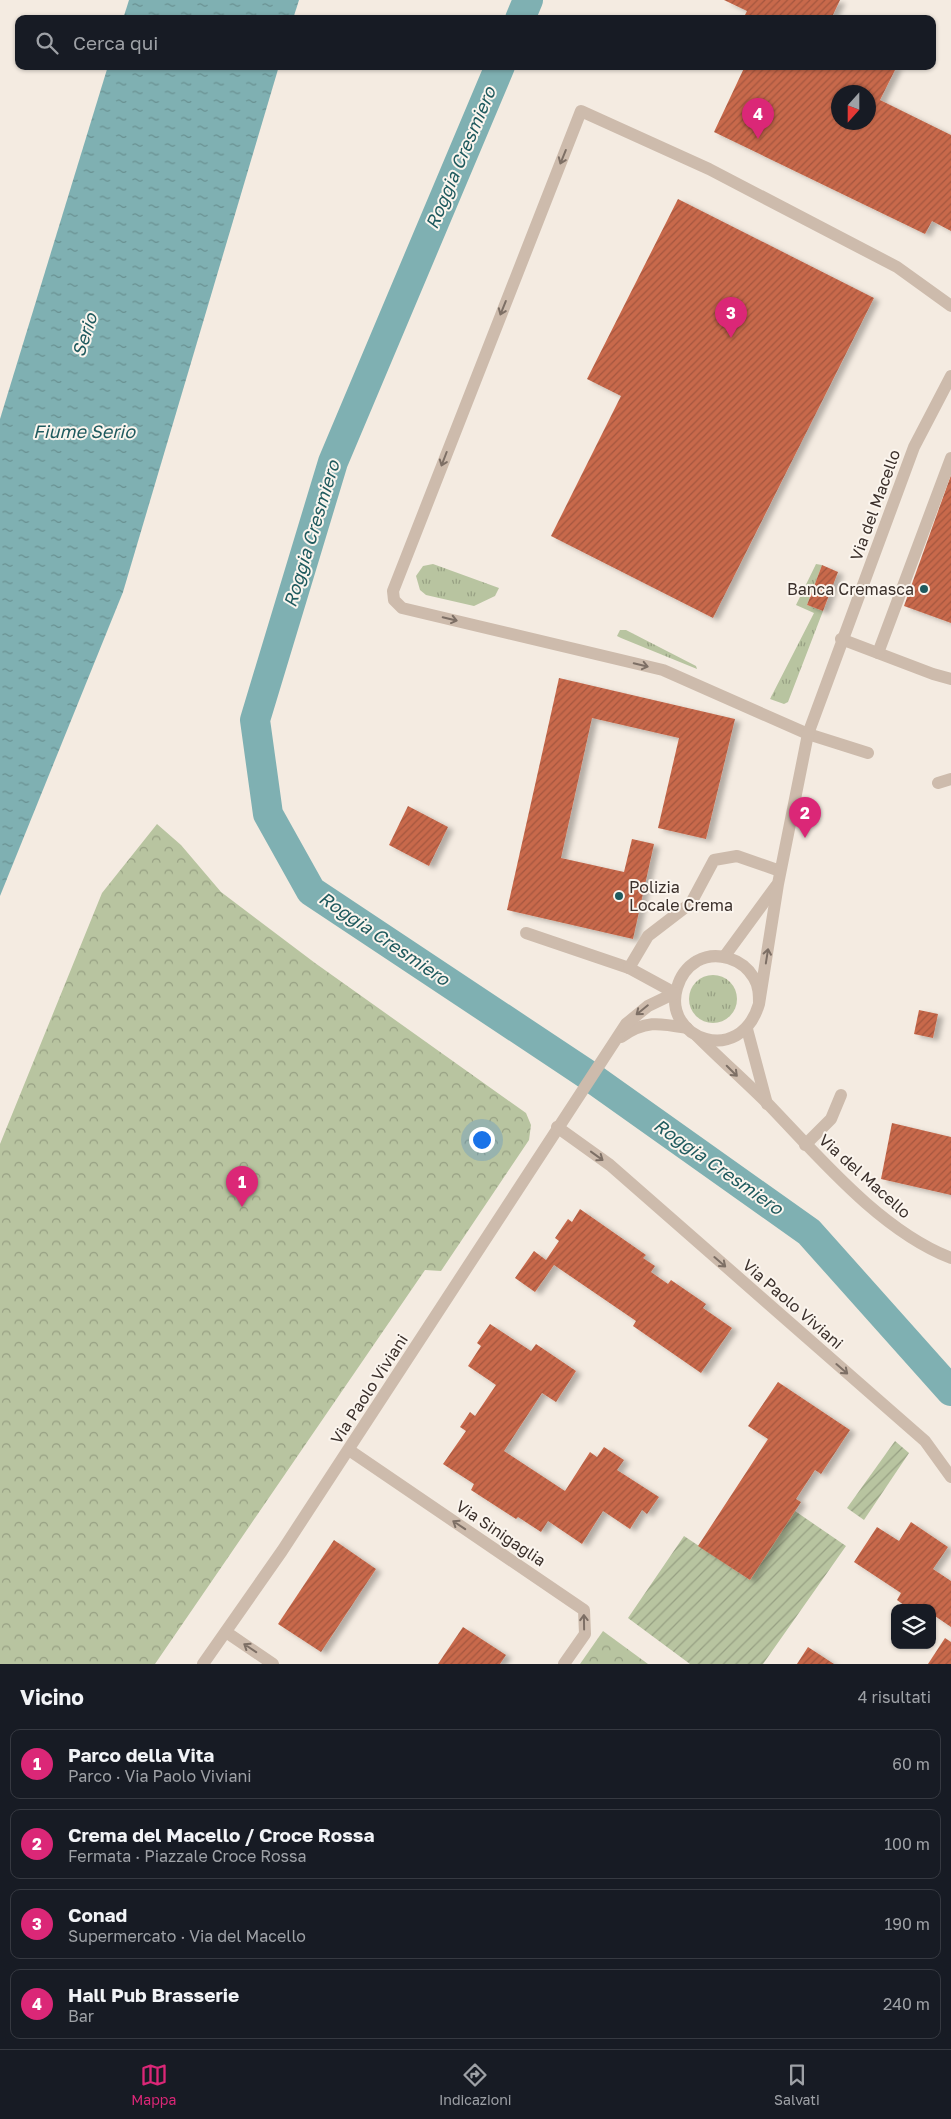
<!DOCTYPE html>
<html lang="it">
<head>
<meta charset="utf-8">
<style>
  :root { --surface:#171b24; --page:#20242c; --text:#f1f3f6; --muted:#9ea1a6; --line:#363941; --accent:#db2777 }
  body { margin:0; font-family:"Golos Text",sans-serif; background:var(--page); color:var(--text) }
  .controls { position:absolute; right:15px; bottom:15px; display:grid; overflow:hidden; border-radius:10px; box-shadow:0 1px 4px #0004 }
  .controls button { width:45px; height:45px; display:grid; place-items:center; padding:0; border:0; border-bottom:1px solid var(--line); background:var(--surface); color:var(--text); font:25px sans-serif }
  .compass { position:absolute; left:831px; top:85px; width:45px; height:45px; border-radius:50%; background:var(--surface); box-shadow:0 1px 4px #0004; rotate:201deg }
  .you { position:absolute; left:481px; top:1139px; width:18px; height:18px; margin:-12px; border:4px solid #fff; border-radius:50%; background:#1a73e8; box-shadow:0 0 0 8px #1a73e833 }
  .badge { display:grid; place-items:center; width:32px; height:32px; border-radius:50%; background:var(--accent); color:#fff; font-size:16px; font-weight:700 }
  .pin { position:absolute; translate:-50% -41px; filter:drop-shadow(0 1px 2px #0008) }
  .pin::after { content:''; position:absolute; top:26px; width:18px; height:15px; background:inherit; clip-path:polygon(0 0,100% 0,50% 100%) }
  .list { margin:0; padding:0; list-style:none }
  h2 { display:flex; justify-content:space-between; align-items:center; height:65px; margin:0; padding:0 20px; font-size:21px }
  h2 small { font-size:16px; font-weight:400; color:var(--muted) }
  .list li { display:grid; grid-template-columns:32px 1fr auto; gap:15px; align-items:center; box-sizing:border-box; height:70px; margin:0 10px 10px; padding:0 10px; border:1px solid var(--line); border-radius:10px }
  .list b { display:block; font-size:19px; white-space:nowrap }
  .list p { margin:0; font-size:16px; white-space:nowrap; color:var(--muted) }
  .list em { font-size:16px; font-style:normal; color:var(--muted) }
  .icon { flex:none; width:28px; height:28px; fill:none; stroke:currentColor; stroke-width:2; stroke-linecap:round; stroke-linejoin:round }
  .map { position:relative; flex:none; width:951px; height:1664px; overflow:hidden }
  .search { position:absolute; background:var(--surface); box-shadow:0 1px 4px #0004; left:15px; right:15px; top:15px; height:55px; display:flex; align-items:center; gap:12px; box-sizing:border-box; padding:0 18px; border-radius:10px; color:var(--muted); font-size:19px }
  .sheet { height:385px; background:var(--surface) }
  nav { display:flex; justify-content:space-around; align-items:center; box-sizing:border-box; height:70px; border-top:1px solid var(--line); background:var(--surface); font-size:14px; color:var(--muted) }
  nav a { display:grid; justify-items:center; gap:2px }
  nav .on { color:var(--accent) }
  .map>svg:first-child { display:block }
  .grass { fill:url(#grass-tufts) }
  .park { fill:url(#park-crowns) }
  .garden { fill:url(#garden-furrows) }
  .water { fill:url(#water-ripples) }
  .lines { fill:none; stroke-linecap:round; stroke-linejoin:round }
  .canal { stroke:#7fb0b2; stroke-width:30 }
  .building { fill:url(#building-hatch); fill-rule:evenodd; filter:url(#shadow) }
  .service { stroke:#cdbbac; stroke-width:12 }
  .minor { stroke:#cdbbac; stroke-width:12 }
  .tertiary { stroke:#cdbbac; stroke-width:12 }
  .oneway { stroke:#7d6f65 }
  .poi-dot { fill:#1f5a5e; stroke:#fbf5ee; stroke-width:2 }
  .labels { text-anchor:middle; stroke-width:4; stroke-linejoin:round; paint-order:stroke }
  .street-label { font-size:16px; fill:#3b302b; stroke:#fbf5ee }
  .poi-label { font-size:16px; fill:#3b302b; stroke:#fbf5ee; text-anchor:end }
  .water-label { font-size:18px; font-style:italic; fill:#1f5a5e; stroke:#fbf5ee }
</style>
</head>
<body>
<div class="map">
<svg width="951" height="1664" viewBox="0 0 951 1664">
  <defs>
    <pattern id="grass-tufts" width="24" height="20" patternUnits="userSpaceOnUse" patternTransform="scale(1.25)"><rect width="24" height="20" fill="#b8c4a0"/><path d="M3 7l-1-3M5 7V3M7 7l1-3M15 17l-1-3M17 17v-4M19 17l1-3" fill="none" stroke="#97a083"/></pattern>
    <pattern id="park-crowns" width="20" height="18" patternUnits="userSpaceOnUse" patternTransform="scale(1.25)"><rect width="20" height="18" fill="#b8c4a0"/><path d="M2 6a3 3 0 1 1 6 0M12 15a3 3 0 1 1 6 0" fill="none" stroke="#97a083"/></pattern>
    <pattern id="garden-furrows" width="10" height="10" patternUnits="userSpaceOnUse" patternTransform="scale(1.25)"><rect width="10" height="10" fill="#b8c4a0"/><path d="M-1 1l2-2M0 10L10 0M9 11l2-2" fill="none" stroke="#97a083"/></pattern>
    <pattern id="water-ripples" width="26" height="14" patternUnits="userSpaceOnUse" patternTransform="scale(1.25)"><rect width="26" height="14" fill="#7fb0b2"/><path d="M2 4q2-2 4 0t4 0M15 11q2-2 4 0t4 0" fill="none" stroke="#699091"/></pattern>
    <pattern id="building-hatch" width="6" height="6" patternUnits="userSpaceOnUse" patternTransform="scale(1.25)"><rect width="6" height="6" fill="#c8694b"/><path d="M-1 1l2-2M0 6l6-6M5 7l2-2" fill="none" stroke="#a4573f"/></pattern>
    <filter id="shadow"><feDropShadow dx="5.5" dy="3" stdDeviation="2.5" flood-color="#0004"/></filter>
  </defs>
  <rect width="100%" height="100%" fill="#f4ebe1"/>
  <g class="grass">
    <polygon points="433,564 499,588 495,596 474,606 426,595 420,590 416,576 423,566"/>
    <polygon points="816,564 822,565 807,605 823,611 788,702 784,704 770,699 814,613 796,605"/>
    <polygon points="620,630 626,630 696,666 697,669 621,638 617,636"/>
    <circle cx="713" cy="999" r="24"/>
  </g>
  <g class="park">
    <polygon points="157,824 181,845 221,892 315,963 526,1113 531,1125 529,1140 441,1271 425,1270 155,1664 0,1664 0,1144 102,893"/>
    <polygon points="603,1631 648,1664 580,1664"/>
  </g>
  <g class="garden">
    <polygon points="895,1441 909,1453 864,1520 847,1508"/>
    <polygon points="795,1511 846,1546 763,1664 690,1664 628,1618 684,1536 750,1580"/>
  </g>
  <g class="water">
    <polygon points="129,0 299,0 293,19 123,19"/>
    <polygon points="108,66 279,66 123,592 0,896 0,419"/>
  </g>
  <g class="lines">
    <g class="canal">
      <polyline points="520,19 528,0"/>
      <polyline points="500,66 333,462 255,720 268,814 311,891 585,1073 809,1232 951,1391"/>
    </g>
  </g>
  <g class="building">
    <polygon points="724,0 840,0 831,19 743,19 747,11"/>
    <path d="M745,66H897L880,100L951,135V231L932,221L925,234L714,132ZM838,92H868V122H838Z"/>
    <polygon points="678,199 874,298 713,618 551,536 621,396 587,379"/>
    <polygon points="951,475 951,623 904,606"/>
    <polygon points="822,565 838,572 823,611 807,605"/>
    <polygon points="559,678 735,719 706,839 658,828 679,738 592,718 561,858 624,872 632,839 654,844 633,939 507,910"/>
    <polygon points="408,806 448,827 429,866 389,845"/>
    <polygon points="919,1010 938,1014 933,1038 914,1034"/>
    <polygon points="892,1123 951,1137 951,1195 881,1179"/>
    <polygon points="580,1209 646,1255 643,1258 655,1266 651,1272 668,1284 671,1280 706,1304 703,1308 732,1328 701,1373 633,1326 636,1321 554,1265 535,1292 515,1278 534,1251 546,1260 559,1241 555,1238 568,1219 572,1222"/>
    <polygon points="490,1324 531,1351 536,1344 576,1371 556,1402 542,1393 504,1451 565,1491 590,1452 597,1457 604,1447 624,1460 617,1470 659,1497 647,1514 642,1510 630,1529 603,1511 582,1544 548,1521 541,1532 518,1517 516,1519 471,1490 474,1484 443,1464 466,1431 460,1427 470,1412 475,1416 496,1385 468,1366 481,1346 477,1343"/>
    <polygon points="778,1382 850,1430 821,1474 815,1470 796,1499 801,1502 750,1580 698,1546 768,1439 748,1426"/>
    <polygon points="911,1522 948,1547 933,1569 951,1581 951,1627 932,1614 932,1608 908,1608 897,1600 901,1593 854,1562 877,1527 899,1541"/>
    <polygon points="334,1540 376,1569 321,1652 278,1624"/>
    <polygon points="463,1627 506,1655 500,1664 438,1664"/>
    <polygon points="945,1638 951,1642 951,1664 928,1664"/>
    <polygon points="808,1647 834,1664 797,1664"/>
  </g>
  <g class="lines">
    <g class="service">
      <polyline points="841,639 933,674 951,679"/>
      <polyline points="878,653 951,458"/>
      <polyline points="868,753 808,734 663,670 402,608 394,600 393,591 581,111 709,169 897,267 951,306"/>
      <polyline points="938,783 951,779"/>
      <polyline points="526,933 629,968 675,993"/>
      <polyline points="629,968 648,936 691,903 714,860 737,856 780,871"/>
      <polyline points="805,1145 831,1119 841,1095"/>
    </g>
    <g class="minor">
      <polyline points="747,1029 767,1104"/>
      <path d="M697,1036C721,1060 746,1082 769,1105C820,1158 881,1231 951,1258"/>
      <polyline points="557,1127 610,1165 925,1441 951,1477"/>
      <polyline points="349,1450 584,1610 585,1634 564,1664"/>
      <polyline points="226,1632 273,1664"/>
    </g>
    <g class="tertiary">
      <polyline points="724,957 776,886"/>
      <path d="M759,1004C759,995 759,986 754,978C743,959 717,950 697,961C687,967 680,977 677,988C662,1038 740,1068 759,1004L778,884L808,734L914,447L951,376"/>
      <path d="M621,1037C645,1020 659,1023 687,1028"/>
      <polyline points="203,1664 282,1551 626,1024 648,1006 675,993"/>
    </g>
  </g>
  <defs><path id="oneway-shaft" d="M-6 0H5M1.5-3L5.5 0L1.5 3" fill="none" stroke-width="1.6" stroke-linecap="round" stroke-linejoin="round" transform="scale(1.25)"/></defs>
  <g class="oneway">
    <use href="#oneway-shaft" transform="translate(563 157) rotate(112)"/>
    <use href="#oneway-shaft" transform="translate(503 308) rotate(112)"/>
    <use href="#oneway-shaft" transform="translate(444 459) rotate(111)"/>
    <use href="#oneway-shaft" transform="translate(450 619) rotate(13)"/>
    <use href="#oneway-shaft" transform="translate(641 665) rotate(14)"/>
    <use href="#oneway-shaft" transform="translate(767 956) rotate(-81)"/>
    <use href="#oneway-shaft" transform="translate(642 1010) rotate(141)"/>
    <use href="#oneway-shaft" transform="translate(732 1071) rotate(45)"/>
    <use href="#oneway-shaft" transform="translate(597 1156) rotate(36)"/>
    <use href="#oneway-shaft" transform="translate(720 1262) rotate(41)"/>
    <use href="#oneway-shaft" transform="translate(842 1369) rotate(41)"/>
    <use href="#oneway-shaft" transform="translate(459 1525) rotate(-146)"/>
    <use href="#oneway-shaft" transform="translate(584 1622) rotate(-91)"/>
    <use href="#oneway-shaft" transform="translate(250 1648) rotate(-146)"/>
  </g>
  <g class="poi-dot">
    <circle cx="924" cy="589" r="5"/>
    <circle cx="619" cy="896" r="5"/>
  </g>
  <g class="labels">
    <g class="street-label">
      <text transform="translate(875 505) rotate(-70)" y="6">Via del Macello</text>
      <text transform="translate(865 1176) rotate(42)" y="6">Via del Macello</text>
      <text transform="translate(793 1304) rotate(41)" y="6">Via Paolo Viviani</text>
      <text transform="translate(369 1389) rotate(-57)" y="6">Via Paolo Viviani</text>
      <text transform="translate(501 1533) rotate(34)" y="6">Via Sinigaglia</text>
    </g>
    <g class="poi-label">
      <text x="914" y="595">Banca Cremasca</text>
      <text x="629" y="893" text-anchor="start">Polizia<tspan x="629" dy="18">Locale Crema</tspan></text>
    </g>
    <g class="water-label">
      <text transform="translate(461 158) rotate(-67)" y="6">Roggia Cresmiero</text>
      <text transform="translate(85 335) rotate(-72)" y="6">Serio</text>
      <text x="84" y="438">Fiume Serio</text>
      <text transform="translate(312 534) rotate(-73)" y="6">Roggia Cresmiero</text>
      <text transform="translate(384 939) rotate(34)" y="6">Roggia Cresmiero</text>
      <text transform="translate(718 1167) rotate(35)" y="6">Roggia Cresmiero</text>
    </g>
  </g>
</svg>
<div class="controls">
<button><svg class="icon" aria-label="layers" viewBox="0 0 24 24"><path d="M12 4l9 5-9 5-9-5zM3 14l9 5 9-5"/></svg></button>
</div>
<svg class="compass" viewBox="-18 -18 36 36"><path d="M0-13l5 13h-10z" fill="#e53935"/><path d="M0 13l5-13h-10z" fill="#9ea1a6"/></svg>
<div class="you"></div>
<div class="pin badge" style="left:242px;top:1207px">1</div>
<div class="pin badge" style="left:805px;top:838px">2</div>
<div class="pin badge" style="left:731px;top:338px">3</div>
<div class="pin badge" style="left:758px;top:139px">4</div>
<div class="search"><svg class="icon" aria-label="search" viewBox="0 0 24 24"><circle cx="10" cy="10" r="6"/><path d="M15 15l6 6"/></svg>Cerca qui</div>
</div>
<section class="sheet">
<h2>Vicino<small>4 risultati</small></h2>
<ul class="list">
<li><span class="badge">1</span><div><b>Parco della Vita</b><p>Parco · Via Paolo Viviani</p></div><em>60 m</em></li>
<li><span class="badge">2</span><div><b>Crema del Macello / Croce Rossa</b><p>Fermata · Piazzale Croce Rossa</p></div><em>100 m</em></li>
<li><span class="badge">3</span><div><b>Conad</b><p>Supermercato · Via del Macello</p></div><em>190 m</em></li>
<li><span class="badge">4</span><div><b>Hall Pub Brasserie</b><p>Bar</p></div><em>240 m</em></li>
</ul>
</section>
<nav>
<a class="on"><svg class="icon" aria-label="map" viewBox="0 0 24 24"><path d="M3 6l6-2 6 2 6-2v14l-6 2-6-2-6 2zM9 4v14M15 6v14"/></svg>Mappa</a>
<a><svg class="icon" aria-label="directions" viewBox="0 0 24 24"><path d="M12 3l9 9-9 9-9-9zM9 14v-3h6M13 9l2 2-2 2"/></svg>Indicazioni</a>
<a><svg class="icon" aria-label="saved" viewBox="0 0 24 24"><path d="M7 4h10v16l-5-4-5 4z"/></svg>Salvati</a>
</nav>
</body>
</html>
